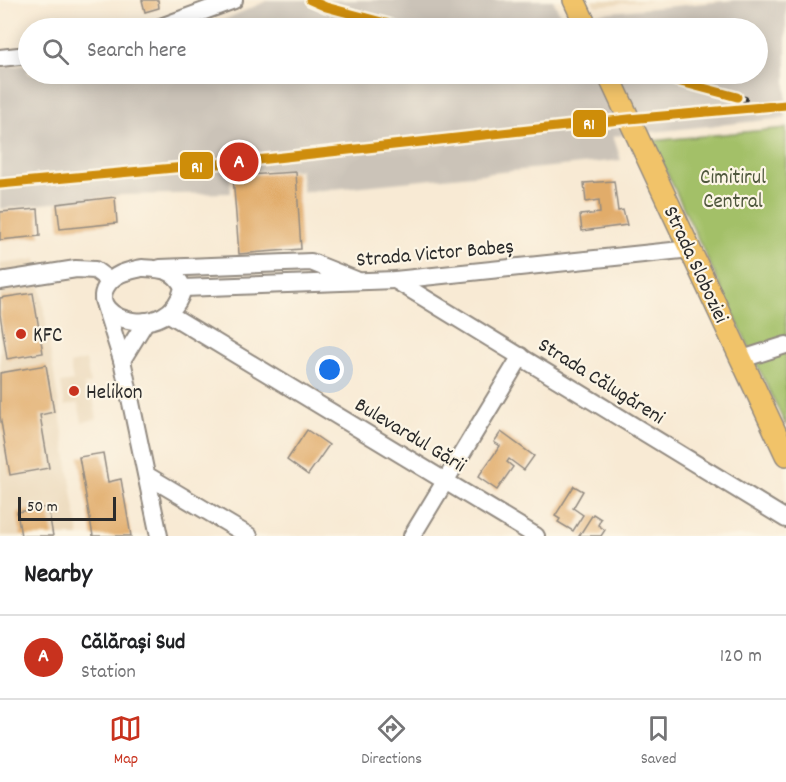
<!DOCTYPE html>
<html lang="en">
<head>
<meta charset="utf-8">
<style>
  :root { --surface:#fff; --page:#f2f2f2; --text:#202124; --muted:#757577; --line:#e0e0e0; --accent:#c8321e }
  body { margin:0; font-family:Dekko,sans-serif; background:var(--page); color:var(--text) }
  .scale { position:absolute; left:18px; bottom:15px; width:98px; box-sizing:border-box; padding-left:6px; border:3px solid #2b2b2b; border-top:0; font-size:16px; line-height:21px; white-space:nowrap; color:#2b2b2b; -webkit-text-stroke:4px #fcf5e5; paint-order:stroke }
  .you { position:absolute; left:330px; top:370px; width:21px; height:21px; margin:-15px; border:4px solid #fff; border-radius:50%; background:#1a73e8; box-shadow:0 0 0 9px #1a73e833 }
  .badge { display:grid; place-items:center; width:39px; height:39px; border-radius:50%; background:var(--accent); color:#fff; font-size:20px; font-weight:700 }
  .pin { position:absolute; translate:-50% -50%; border:3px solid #fff; box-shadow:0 2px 6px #0006 }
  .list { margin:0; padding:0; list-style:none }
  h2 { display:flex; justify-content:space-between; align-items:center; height:78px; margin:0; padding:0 24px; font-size:26px }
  h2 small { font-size:20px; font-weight:400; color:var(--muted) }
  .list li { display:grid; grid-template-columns:39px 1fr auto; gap:18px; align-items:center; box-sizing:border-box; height:84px; padding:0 24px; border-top:2px solid var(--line) }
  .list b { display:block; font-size:22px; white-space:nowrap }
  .list p { margin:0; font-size:20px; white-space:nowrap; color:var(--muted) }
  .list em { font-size:20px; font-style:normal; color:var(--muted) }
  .icon { flex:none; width:33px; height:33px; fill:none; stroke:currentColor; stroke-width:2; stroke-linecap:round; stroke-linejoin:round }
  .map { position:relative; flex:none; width:786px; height:536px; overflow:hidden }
  .search { position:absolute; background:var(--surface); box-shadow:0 3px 15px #0003; left:18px; right:18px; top:18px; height:66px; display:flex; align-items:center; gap:15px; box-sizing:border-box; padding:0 21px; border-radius:33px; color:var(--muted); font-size:22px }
  .sheet { height:162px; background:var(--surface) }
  nav { display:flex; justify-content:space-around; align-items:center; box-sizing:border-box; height:84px; border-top:2px solid var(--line); background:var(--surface); font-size:16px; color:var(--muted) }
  nav a { display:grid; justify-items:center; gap:3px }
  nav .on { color:var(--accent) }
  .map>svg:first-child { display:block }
  .built { fill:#ebd8ba }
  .industrial { fill:#cbc3b8 }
  .green { fill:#a3c067; stroke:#677649; stroke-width:1.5 }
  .building { fill:#e1ac6b }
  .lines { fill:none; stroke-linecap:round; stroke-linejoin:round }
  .minor-casing { stroke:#928a80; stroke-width:20 }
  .major-casing { stroke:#928a80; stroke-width:24 }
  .minor { stroke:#fff; stroke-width:16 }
  .major { stroke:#f1c369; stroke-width:21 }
  .rail-casing { stroke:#2b2b2b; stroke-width:6 }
  .rail { stroke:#fcf5e5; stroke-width:4; stroke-dasharray:11; stroke-linecap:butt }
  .rail-1-casing { stroke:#fcf5e5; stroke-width:14 }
  .rail-1 { stroke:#ce8d09; stroke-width:9 }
  .poi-dot { fill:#c8321e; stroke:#fcf5e5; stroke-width:2 }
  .labels { text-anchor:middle; stroke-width:4.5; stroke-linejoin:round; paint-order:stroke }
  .park-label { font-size:21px; fill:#4f583d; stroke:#fcf5e5 }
  .street-label { font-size:21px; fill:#2b2b2b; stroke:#fcf5e5 }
  .poi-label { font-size:21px; fill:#2b2b2b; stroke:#fcf5e5; text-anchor:start }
  .line-badge { stroke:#fcf5e5; stroke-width:2 }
  .badge-label { font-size:16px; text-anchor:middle; font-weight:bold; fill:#fff }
</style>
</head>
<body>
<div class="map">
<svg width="786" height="536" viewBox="0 0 786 536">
  <rect width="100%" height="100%" fill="#fcf5e5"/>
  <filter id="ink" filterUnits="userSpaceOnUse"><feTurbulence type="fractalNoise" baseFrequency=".0167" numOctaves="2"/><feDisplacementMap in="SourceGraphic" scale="12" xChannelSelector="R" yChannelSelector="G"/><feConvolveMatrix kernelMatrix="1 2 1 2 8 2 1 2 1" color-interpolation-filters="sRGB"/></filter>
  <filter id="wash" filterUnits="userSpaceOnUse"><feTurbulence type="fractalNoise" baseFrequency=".008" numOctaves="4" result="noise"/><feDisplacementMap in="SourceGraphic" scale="24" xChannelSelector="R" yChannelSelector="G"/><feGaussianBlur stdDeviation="1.35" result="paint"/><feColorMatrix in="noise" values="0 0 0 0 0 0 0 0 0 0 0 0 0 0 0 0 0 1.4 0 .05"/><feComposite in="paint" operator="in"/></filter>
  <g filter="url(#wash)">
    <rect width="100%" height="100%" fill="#f8ead4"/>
    <g class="built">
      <polygon points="592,0 655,0 595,6"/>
      <polygon points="36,259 79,536 0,536 0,264"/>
      <polygon points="86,360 90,384 84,385 86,398 93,398 97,419 82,422 78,403 65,406 61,383 73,381 70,364"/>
    </g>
    <g class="industrial">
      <polygon points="269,0 553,0 567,28 206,28"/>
      <polygon points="735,0 786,0 786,118 613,136 621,160 303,192 300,170 230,172 231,193 121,195 0,209 0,67 28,65 28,74 758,74 758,28 598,28 592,14"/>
    </g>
    <polygon class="green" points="786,128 786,426 652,141"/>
    <g id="blocks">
      <g class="building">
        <polygon points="142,0 158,0 159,8 145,12"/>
        <polygon points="296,172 301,249 239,254 233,176"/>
        <polygon points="614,181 618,211 623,210 627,225 582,231 580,215 600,213 599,200 586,202 584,183"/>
        <polygon points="115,197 117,223 60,229 57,204"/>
        <polygon points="38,209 40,236 0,240 0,212"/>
        <polygon points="33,293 43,353 7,359 0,314 0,298"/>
        <polygon points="46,365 54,412 40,415 49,468 10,475 0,416 0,373"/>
        <polygon points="307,430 329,445 308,475 287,460"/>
        <polygon points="501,432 534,456 524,470 509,459 507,462 513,467 497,490 478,477 500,446 494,442"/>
        <polygon points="103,453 108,482 121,479 131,536 93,536 79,457"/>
        <polygon points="574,486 583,491 573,508 583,515 573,531 558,522 560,519 555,516"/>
        <polygon points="48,507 53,536 21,536 17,512"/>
        <polygon points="593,514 601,519 598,525 605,530 601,536 579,536"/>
      </g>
    </g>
  </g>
  <g filter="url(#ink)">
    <use href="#blocks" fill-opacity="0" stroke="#928a80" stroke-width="1.5"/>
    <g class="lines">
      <g class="minor-casing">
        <g id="minor">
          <polyline points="158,28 234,0"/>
          <polyline points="0,58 28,55"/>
          <path d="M142,268C160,269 176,269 183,288C170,344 86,320 106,287C114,273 128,271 142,268Z"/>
          <polyline points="160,268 311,262 356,280"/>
          <polyline points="395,280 786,519"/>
          <polyline points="0,281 76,269 95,270 110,281"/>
          <polyline points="183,288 395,280 691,249"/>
          <polyline points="105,306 122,360 159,536"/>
          <polyline points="169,314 536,536"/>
          <polyline points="742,359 786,345"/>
          <polyline points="122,360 146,321"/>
          <polyline points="148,476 249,536"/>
          <polyline points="412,536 521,356"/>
        </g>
      </g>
      <g class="major-casing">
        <g id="major">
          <polyline points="574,0 587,28"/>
          <polyline points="608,74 786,455"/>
        </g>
      </g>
      <use href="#minor" class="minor"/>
      <use href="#major" class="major"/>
      <g class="rail-casing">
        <g id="rail">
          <polyline points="310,0 326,7 404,28"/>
          <polyline points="651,74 745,99"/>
          <polyline points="239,162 629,119 786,105"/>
        </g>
      </g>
      <use href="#rail" class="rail"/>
      <g class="rail-1-casing">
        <g id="rail-1">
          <polyline points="310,0 326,7 404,28"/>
          <polyline points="651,74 737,97"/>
          <polyline points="0,184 239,162 629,119 786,105"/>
        </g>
      </g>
      <use href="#rail-1" class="rail-1"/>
    </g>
  </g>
  <g class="poi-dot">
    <circle cx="21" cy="334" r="6"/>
    <circle cx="74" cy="391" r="6"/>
  </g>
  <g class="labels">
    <g class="park-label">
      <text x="733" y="183">Cimitirul<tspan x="733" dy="24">Central</tspan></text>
    </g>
    <g class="street-label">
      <text transform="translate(435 252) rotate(-5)" y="7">Strada Victor Babeș</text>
      <text transform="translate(697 264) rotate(65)" y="7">Strada Sloboziei</text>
      <text transform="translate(602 380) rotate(32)" y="7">Strada Călugăreni</text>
      <text transform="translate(411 434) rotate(31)" y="7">Bulevardul Gării</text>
    </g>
    <g class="poi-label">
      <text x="33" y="341">KFC</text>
      <text x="86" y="398">Helikon</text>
    </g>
  </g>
  <g class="line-badge">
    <rect x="572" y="109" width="35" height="29" rx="6" fill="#ce8d09"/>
    <rect x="179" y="151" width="35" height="29" rx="6" fill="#ce8d09"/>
  </g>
  <g class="badge-label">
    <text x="589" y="129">R1</text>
    <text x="197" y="172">R1</text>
  </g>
</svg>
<div class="scale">50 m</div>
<div class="you"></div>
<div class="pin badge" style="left:239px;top:162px">A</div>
<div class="search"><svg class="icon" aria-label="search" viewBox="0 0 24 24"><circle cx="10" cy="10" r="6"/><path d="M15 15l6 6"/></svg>Search here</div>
</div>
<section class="sheet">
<h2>Nearby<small></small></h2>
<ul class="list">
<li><span class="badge">A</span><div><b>Călărași Sud</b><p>Station</p></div><em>120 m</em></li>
</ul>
</section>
<nav>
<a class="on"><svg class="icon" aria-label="map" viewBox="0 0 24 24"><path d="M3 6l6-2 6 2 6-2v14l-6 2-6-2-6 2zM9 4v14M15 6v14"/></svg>Map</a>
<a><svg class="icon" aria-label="directions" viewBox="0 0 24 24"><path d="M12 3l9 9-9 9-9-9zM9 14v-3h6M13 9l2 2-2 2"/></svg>Directions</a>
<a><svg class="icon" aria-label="saved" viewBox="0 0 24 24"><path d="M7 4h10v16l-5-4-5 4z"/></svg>Saved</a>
</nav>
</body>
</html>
